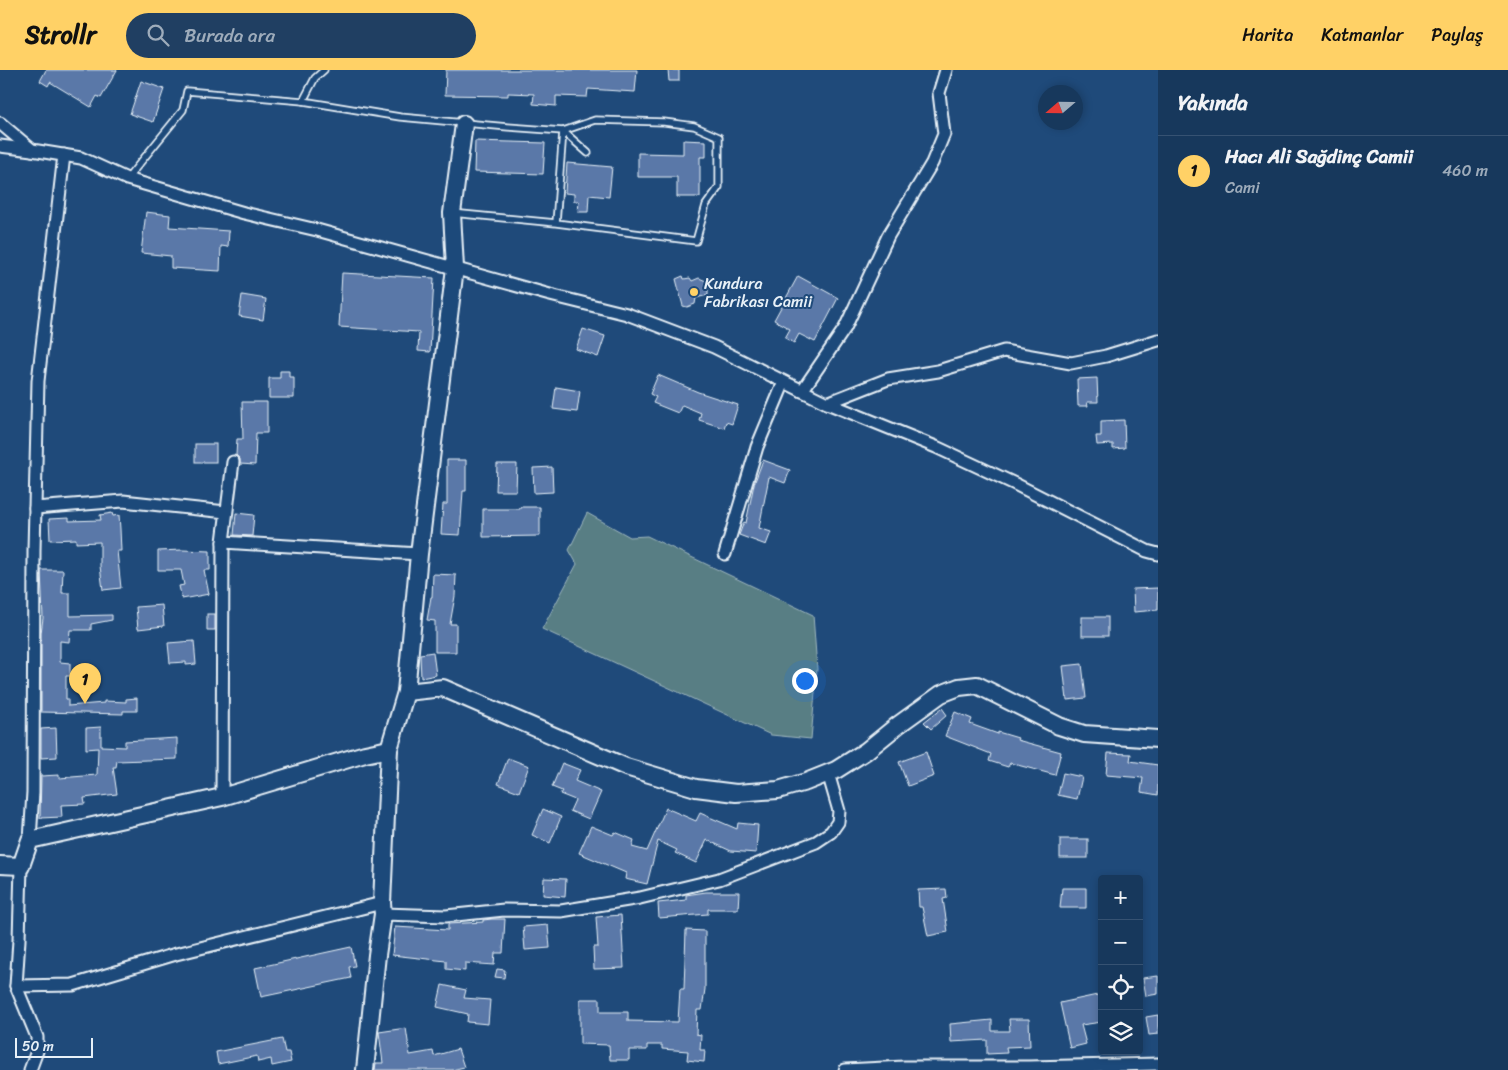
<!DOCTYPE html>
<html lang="tr">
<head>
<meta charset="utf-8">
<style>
  :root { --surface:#17385c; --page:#203f62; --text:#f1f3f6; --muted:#9eacbb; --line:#365272; --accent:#ffd166 }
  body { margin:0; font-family:Sriracha,sans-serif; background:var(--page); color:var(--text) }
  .controls { position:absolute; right:15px; bottom:15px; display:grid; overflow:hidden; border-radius:5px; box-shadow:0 2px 8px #0003 }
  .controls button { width:45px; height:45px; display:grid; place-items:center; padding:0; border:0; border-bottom:1px solid var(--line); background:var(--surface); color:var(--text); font:25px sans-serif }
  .compass { position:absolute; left:1038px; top:15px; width:45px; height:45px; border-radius:50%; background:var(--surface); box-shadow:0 2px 8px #0003; rotate:250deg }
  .scale { position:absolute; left:15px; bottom:12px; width:78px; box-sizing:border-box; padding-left:5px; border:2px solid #e8f1f8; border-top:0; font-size:14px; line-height:18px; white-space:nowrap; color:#e8f1f8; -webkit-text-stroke:4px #1f4a7a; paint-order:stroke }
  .you { position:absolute; left:804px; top:610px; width:18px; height:18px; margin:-12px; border:4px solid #fff; border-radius:50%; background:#1a73e8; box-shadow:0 0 0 8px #1a73e833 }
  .badge { display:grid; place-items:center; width:32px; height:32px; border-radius:50%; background:var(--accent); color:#111; font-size:16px; font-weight:700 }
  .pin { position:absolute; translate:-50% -41px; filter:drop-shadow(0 1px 2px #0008) }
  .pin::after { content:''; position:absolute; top:26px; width:18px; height:15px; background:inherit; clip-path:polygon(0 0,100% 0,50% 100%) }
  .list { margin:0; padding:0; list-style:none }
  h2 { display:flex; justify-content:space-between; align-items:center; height:65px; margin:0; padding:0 20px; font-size:21px }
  h2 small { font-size:16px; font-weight:400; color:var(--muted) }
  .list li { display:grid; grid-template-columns:32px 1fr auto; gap:15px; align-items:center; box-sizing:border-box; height:70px; padding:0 20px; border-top:1px solid var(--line) }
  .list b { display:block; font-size:19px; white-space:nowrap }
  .list p { margin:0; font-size:16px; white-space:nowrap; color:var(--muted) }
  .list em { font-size:16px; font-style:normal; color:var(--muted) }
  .icon { flex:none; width:28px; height:28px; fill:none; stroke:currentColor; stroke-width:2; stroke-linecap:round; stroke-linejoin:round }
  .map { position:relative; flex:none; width:1158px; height:1000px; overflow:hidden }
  header { display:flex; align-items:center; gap:30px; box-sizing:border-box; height:70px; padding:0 25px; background:var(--accent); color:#111 }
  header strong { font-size:24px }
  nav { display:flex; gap:28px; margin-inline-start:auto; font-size:18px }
  .search { width:350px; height:45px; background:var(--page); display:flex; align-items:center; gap:12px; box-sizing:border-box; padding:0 18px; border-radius:28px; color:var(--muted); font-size:19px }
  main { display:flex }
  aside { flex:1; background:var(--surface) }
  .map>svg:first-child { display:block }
  .green { fill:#597e84; stroke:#a0b8be }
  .building { fill:#5a78a8; stroke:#e8f1f8 }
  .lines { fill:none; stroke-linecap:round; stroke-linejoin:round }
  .lane-casing { stroke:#e8f1f8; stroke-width:9 }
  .street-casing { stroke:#e8f1f8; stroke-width:15 }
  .secondary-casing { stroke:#e8f1f8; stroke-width:20 }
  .lane { stroke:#1f4a7a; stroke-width:5.5 }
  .street { stroke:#1f4a7a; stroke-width:11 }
  .secondary { stroke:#1f4a7a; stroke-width:16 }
  .poi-dot { fill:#ffd166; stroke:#1f4a7a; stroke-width:2 }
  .labels { text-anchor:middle; stroke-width:4; stroke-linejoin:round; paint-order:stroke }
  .poi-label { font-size:16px; fill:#e8f1f8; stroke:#1f4a7a; text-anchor:start }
</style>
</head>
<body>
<header>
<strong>Strollr</strong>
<div class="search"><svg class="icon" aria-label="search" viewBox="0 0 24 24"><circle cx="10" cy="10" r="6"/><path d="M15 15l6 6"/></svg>Burada ara</div>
<nav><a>Harita</a><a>Katmanlar</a><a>Paylaş</a></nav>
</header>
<main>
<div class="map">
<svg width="1158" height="1000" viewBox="0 0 1158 1000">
  <rect width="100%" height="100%" fill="#1f4a7a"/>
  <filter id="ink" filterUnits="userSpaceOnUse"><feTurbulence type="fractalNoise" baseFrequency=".02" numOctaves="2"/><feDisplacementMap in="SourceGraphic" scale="10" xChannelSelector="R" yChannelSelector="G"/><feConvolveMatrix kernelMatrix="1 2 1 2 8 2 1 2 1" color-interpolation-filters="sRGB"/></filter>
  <g filter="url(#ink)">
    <polygon class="green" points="587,443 630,467 647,466 813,545 817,599 811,669 771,665 542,559 577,494 569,480"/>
    <g class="building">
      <polygon points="46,0 117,0 101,28 97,26 91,37 50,12 48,16 40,11"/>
      <polygon points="446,0 637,0 635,22 588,19 587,27 556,26 556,36 533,34 534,24 508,23 508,26 445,25"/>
      <polygon points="668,0 679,0 679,11 669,11"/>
      <polygon points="141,11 164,19 153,52 130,44"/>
      <polygon points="683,70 706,71 706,87 700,87 700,127 677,127 677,107 638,107 638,83 683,84"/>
      <polygon points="475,71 545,73 543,104 474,102"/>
      <polygon points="567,93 612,97 609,127 589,125 588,142 578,142 579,131 574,131 574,124 565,123"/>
      <polygon points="146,142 170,145 169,157 229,161 228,177 221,176 220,201 171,198 171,186 141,183"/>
      <polygon points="342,203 434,208 430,282 418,281 419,262 339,257"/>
      <polygon points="683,206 684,209 690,208 692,211 699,208 706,211 708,219 708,225 696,228 695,234 687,237 683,236 676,209"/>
      <polygon points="798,206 838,228 815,272 799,264 794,273 785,268 790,259 774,250"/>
      <polygon points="242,225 266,229 263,250 239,246"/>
      <polygon points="583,259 605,266 598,287 576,279"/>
      <polygon points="280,301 289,301 289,307 294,307 294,328 269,328 269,308 280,308"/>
      <polygon points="658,305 698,322 738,335 732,354 726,352 724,358 699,350 701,343 682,335 678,343 653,333 656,327 650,324"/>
      <polygon points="1097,308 1098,332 1087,332 1088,336 1078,336 1077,309"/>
      <polygon points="556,317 580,321 577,342 553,339"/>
      <polygon points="242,332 267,332 267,363 256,363 255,395 240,394 240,389 236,385 237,369 243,369"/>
      <polygon points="1124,350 1125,378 1113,379 1113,374 1097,375 1096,366 1101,366 1101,351"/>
      <rect x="195" y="374" width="21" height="18"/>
      <polygon points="447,390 466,390 466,421 463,421 460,465 441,464 443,434 447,434"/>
      <polygon points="763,390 790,400 785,413 769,407 759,458 771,462 766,475 739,465 744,452 746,453 754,414"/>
      <polygon points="497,394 517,394 516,421 496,421"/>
      <polygon points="552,397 553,422 534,423 533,398"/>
      <polygon points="520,437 540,437 540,466 483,467 483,439 520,439"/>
      <polygon points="112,443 113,446 119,445 120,459 121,481 117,481 121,518 103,520 100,496 100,472 76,473 76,469 50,470 49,449 69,448 69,451 101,450 100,445"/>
      <polygon points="236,443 254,445 252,466 234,465"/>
      <polygon points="182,480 210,481 210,500 204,500 209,524 182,529 179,516 184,515 181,500 158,500 158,481"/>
      <polygon points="41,500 63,500 62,523 70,523 70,546 112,545 112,550 91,554 91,560 70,560 69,572 60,571 60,592 70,593 70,606 66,606 66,629 68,629 68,636 104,633 104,631 126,632 126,629 137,628 137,641 123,641 123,644 41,642 41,563 43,548"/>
      <polygon points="433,504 456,505 455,526 450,554 456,554 456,582 435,582 435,551 427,550 431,527 432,527"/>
      <polygon points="1158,518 1158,540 1134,542 1133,519"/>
      <polygon points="162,535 164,556 138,559 136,537"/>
      <rect x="207" y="544" width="8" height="16"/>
      <rect x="1082" y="547" width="26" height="19"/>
      <polygon points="194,571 196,594 186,595 186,592 170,593 168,573"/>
      <polygon points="433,582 436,605 421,608 420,584"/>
      <polygon points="1082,594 1086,628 1067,630 1063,596"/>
      <polygon points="942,638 947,645 931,659 924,652"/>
      <polygon points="955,642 972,649 970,654 998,664 998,662 1018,668 1017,670 1061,682 1055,705 1010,693 1008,697 989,691 991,684 945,666"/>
      <polygon points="101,657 101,676 125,677 125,671 177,668 177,689 117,691 116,697 113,697 117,724 84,728 85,734 61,735 62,747 40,748 41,706 59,705 59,708 97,705 98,678 86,679 86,658"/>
      <polygon points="56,658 57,687 41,688 41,659"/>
      <polygon points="926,682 934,706 908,716 899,692"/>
      <polygon points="1108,683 1131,684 1130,691 1158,695 1158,725 1141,722 1143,708 1106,705"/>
      <polygon points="508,688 529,696 519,722 498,714"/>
      <polygon points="562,693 580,700 575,711 601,722 589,749 570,741 575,730 560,724 562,721 552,717"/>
      <polygon points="1063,703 1082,707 1077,729 1058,725"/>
      <polygon points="666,738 696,751 700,743 737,759 738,753 758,755 756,783 731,781 707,770 696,793 675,783 677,780 658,771 647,814 625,809 626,803 579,783 591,756 613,765 615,762 634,770 632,777 647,781"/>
      <polygon points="543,739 561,747 550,773 532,765"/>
      <rect x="1060" y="769" width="28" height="19"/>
      <polygon points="544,808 566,809 565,827 543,825"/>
      <polygon points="1062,818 1086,818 1086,838 1060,838"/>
      <polygon points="946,819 947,828 943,829 948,862 928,866 922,837 919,837 918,820"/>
      <polygon points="706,822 739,822 738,839 708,839 708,844 659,848 658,833 686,830 686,825"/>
      <polygon points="621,845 624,898 594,899 593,877 598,877 596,847"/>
      <polygon points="492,849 505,849 503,883 495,883 494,895 465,893 465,901 446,899 446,891 392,885 395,857 448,860 448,854 483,852 483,850"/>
      <polygon points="548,855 550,878 525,880 523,857"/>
      <polygon points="686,860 705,861 705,919 702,940 697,940 696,964 701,965 700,980 705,980 704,992 687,990 688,981 662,979 662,975 647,975 647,980 629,980 629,990 610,990 609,975 580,974 580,929 600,929 600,942 628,942 628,951 678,952 680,919 684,919"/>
      <polygon points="351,877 355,896 349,897 351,908 261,927 255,898"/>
      <polygon points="497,899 505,900 504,908 495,907"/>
      <polygon points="1158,906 1158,924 1146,926 1143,908"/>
      <polygon points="442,915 466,920 464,928 490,930 488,954 467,952 468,944 437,937"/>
      <polygon points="1102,924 1102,952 1081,955 1086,974 1070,978 1060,933"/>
      <polygon points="1158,945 1158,964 1149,965 1146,947"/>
      <polygon points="1009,949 1029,949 1030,976 1006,977 1007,983 987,984 987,970 951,972 950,954 992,950 992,961 1010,961"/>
      <polygon points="406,958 410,985 433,981 434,986 458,979 464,997 452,1000 375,1000 376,993 383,993 379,962"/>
      <polygon points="282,969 285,982 289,982 291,992 272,996 271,989 258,992 257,986 218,994 216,982"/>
    </g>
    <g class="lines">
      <g class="lane-casing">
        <g id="lane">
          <polyline points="303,31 315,8 324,0"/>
          <polyline points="127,109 183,40 187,21 303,31 400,47 508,57 563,61 588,83"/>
          <polyline points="452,143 556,153 696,171 706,135 719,117 719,67 694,56 664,52 595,50 563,61 556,153"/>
        </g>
      </g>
      <g class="street-casing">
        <g id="street">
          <polyline points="0,53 32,80 81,88 127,109 244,143 317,160 550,225 627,244 714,277 827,333 936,377 1015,414 1147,481 1158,484"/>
          <polyline points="0,76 32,80"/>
          <polyline points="802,321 845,258 888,166 932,93 944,64 939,23 946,0"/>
          <polyline points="827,333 888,309 938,301 1004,281 1071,293 1106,286 1158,270"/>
          <polyline points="35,438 123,431 226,442"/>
          <polyline points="223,472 419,484"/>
          <polyline points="725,484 757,377 784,312"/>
          <polyline points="222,727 223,472 233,392"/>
          <polyline points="30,770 33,722 34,480 38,311 64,85"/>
          <polyline points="21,796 19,870 16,916 37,967 37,981 30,1000"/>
          <polyline points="383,844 446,846 504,840 561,841 640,828 719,809 816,772 831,762 838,752 839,741 828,703"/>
          <polyline points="16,916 73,915 176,884 382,833"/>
          <polyline points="845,1000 904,997 1029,997 1158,994"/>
        </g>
      </g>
      <g class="secondary-casing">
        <g id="secondary">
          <polyline points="406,622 443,618 626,697 696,718 736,723 778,720 806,712 836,700 866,681 898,655 941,624 959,617 977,615 1059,656 1084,664 1158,669"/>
          <polyline points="0,795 21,796 30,770 222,727 365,684 389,679"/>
          <polyline points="365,1000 377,885 383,844 382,833 389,679 406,622 419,484 455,198 452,143 464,54"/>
        </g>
      </g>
      <use href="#lane" class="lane"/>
      <use href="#street" class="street"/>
      <use href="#secondary" class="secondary"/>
    </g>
  </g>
  <circle class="poi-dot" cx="694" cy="222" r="5"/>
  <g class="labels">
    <g class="poi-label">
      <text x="704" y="219">Kundura<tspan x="704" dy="18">Fabrikası Camii</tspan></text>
    </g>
  </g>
</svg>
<div class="controls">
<button>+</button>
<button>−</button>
<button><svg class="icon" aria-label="locate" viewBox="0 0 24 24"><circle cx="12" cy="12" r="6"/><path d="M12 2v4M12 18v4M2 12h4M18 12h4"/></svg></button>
<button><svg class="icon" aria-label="layers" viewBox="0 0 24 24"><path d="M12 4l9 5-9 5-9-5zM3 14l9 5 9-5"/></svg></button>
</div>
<svg class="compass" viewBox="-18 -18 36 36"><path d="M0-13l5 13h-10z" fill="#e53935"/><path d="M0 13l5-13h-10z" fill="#9eacbb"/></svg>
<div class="scale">50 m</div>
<div class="you"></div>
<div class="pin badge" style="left:85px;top:634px">1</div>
</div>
<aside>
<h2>Yakında<small></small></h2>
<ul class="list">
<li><span class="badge">1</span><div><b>Hacı Ali Sağdinç Camii</b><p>Cami</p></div><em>460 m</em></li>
</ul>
</aside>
</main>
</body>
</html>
